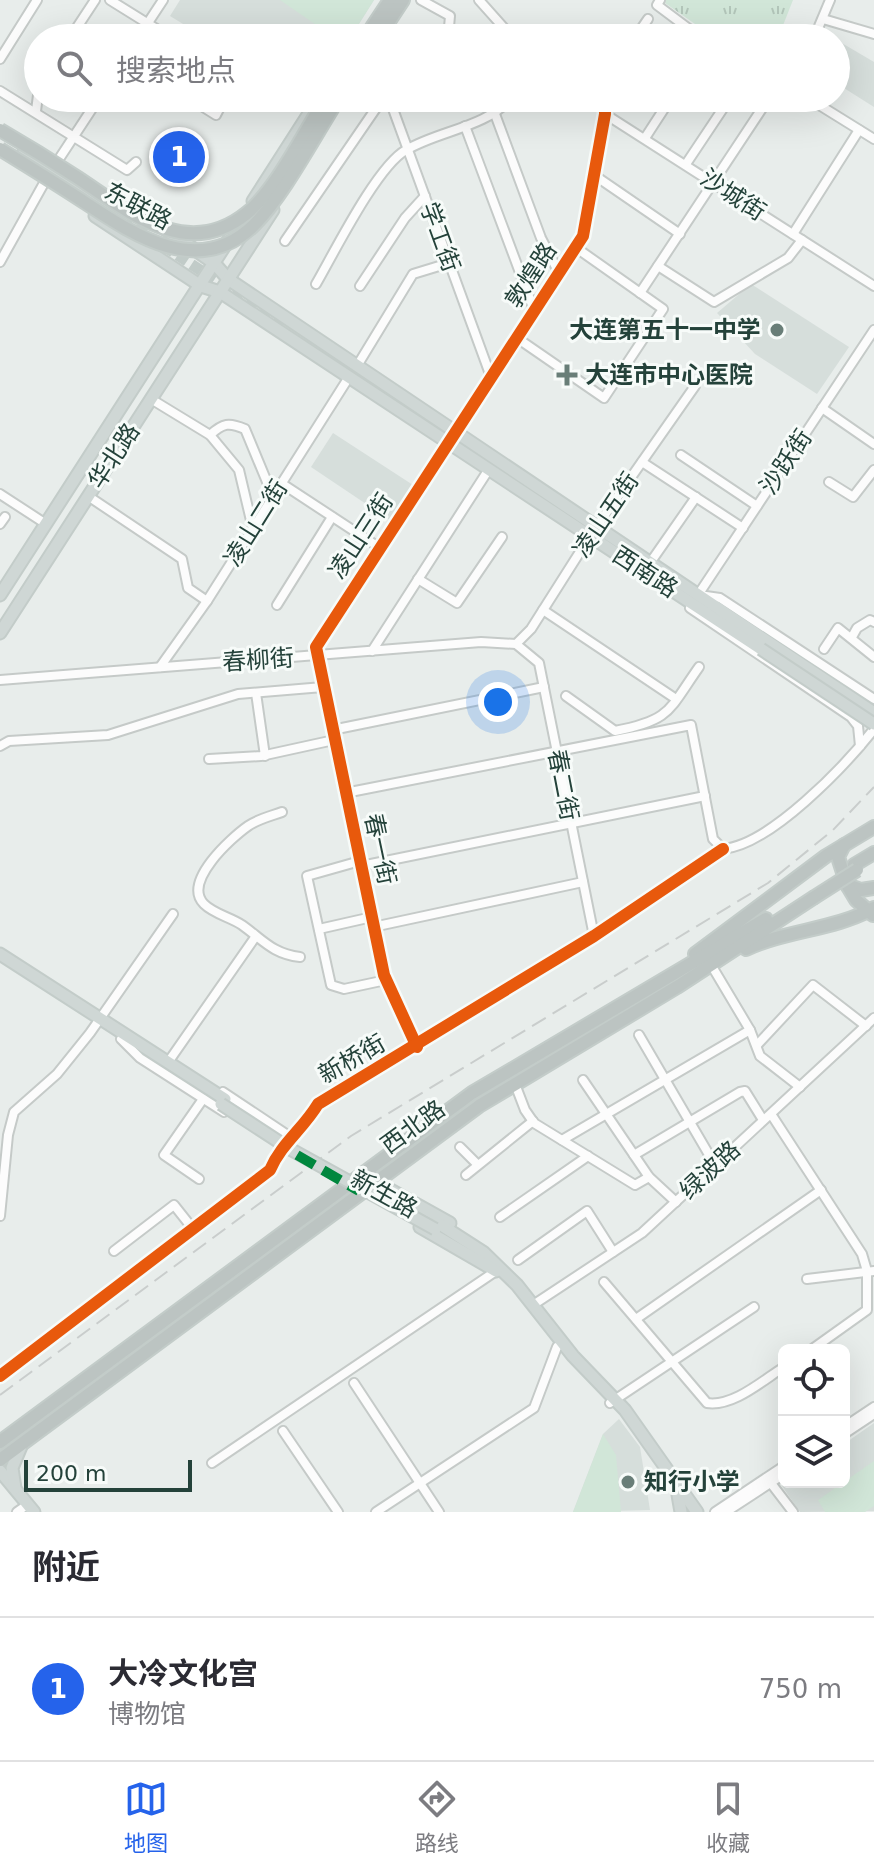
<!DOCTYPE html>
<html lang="zh">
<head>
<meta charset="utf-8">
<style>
  :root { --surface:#fff; --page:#f7f7f7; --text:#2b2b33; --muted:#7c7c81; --line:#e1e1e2; --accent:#2563eb }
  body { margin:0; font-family:"DejaVu Sans","Noto Sans SC",sans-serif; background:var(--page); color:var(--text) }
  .controls { position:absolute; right:24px; bottom:24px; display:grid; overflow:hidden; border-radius:12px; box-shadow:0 8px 32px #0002 }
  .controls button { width:72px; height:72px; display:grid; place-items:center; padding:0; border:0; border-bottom:2px solid var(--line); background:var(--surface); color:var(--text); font:40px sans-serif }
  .scale { position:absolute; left:24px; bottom:20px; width:168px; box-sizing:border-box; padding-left:8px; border:4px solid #24423a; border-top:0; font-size:22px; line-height:28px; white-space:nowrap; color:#24423a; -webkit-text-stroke:6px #f7fbf9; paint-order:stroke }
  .you { position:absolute; left:498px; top:702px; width:28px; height:28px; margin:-20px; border:6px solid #fff; border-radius:50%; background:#1a73e8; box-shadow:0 0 0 12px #1a73e833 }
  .badge { display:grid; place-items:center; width:52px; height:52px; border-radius:50%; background:var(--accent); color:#fff; font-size:26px; font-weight:700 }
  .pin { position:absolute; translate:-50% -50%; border:4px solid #fff; box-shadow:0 2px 8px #0006 }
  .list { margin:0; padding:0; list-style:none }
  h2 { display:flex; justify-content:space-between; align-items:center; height:104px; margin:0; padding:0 32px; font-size:34px }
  h2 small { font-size:26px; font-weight:400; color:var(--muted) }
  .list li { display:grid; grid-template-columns:52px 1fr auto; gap:24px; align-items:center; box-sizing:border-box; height:144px; padding:0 32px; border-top:2px solid var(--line) }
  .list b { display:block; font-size:30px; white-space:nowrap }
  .list p { margin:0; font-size:26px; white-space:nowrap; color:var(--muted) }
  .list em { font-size:26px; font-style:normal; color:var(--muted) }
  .icon { flex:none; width:44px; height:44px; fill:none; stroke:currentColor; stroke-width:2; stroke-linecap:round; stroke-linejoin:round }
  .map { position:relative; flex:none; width:874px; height:1512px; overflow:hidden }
  .search { position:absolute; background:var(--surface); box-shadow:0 8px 32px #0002; left:24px; right:24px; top:24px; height:88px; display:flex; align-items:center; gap:20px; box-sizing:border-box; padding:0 28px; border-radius:44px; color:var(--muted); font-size:30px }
  .sheet { height:248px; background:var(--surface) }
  nav { display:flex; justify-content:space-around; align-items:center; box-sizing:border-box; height:112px; border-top:2px solid var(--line); background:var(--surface); font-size:22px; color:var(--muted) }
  nav a { display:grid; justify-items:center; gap:4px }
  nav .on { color:var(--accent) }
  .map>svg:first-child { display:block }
  .built { fill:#d6dedb }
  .grass { fill:url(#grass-tufts) }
  .garden { fill:#d1e6d8 }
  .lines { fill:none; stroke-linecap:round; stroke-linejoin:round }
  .major-tunnel { stroke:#c1cbc8; stroke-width:11; stroke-dasharray:11 5.5; stroke-linecap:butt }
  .minor-casing { stroke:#c5cac8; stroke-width:12 }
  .major-casing { stroke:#c3ccc9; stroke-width:15 }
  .highway-casing { stroke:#c3ccc9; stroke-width:16 }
  .minor { stroke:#fcfcfc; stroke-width:8 }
  .major { stroke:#cfd7d5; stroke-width:11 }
  .highway { stroke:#bcc4c2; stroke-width:12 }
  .rail { stroke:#c9cdcc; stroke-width:2; stroke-dasharray:16 8; stroke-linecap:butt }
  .major-bridge-casing { stroke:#c3ccc9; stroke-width:15; stroke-linecap:butt }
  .highway-bridge-casing { stroke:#c3ccc9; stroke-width:16; stroke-linecap:butt }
  .major-bridge { stroke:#cfd7d5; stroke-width:11 }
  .highway-bridge { stroke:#bcc4c2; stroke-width:12 }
  .quiet { stroke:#00873e; stroke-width:10; stroke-dasharray:20 10; stroke-linecap:butt }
  .cycleway-casing { stroke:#f7fbf9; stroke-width:17 }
  .cycleway { stroke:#e8590c; stroke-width:12 }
  .poi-dot { fill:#697e78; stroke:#f7fbf9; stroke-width:3 }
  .labels { text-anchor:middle; stroke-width:6; stroke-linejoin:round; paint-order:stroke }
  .street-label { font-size:24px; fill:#24423a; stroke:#f7fbf9 }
  .poi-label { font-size:24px; font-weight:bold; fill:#24423a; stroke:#f7fbf9; text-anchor:start }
</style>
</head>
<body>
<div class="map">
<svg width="874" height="1512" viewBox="0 0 874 1512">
  <defs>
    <pattern id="grass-tufts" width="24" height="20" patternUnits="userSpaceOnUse" patternTransform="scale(2)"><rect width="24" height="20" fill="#d1e6d8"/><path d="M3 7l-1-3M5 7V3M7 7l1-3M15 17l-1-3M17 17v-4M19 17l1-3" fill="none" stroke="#b3c6ba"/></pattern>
  </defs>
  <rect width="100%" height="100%" fill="#e8edeb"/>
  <g class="built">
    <polygon points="180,0 374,0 350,38 206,38 170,16"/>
    <polygon points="840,42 874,62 874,107 836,83 836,48"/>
    <polygon points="751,284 849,347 817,394 755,354 717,313"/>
    <polygon points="333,433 413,485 390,520 311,467"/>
    <polygon points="619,1419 640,1447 650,1510 573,1512 603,1434"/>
    <polygon points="874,1423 874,1511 800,1512 782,1486 788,1482 844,1482 844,1444"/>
  </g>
  <polygon class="grass" points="666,0 793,0 778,38 715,38 665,3"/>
  <g class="garden">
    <polygon points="280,0 374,0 350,38 335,38"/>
    <polygon points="603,1434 616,1455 621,1512 573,1512"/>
    <polygon points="874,1461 874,1506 865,1512 825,1512 818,1500"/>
  </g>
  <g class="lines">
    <g class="major-tunnel">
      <polyline points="122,218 147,234"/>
      <polyline points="164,246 287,328"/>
    </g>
    <g class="minor-casing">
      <g id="minor">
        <polyline points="110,0 171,38"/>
        <polyline points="421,0 450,16 448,38"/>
        <polyline points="479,0 513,38"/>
        <polyline points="660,0 657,5 701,38"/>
        <polyline points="823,19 874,34"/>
        <polyline points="70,38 95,0"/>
        <polyline points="138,38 163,0"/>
        <polyline points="635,38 648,19"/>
        <polyline points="814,38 830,0"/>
        <polyline points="0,59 37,0"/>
        <polyline points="0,91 127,170 136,162"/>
        <polyline points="189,98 216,115 225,98"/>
        <polyline points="389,98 491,377"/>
        <polyline points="489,98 541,238 559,273"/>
        <polyline points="808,98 874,139"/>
        <polyline points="36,111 38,95"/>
        <polyline points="605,114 874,286"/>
        <polyline points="465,126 534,310"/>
        <polyline points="645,138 671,98"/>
        <polyline points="59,159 99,98"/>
        <polyline points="686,164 730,98"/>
        <polyline points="594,175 680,234"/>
        <polyline points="793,234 859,130"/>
        <polyline points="285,241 383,98"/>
        <polyline points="0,262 44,183"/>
        <polyline points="658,266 714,302 788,258 802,240"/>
        <path d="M316,284C334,253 377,166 406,150C440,130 485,128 511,98"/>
        <polyline points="360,286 405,218 425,196"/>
        <polyline points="640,293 769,98"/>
        <polyline points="517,338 604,398 663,309 575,247"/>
        <polyline points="357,366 413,274 449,263"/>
        <polyline points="151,399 210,435 239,470 253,529"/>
        <polyline points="822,408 874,444"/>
        <path d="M210,435C223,423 229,422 245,429L267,482L278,488"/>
        <polyline points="681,455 757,506"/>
        <polyline points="642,462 743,528"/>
        <polyline points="829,482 853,497 874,470"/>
        <polyline points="281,483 380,548"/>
        <polyline points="0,494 46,524"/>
        <polyline points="88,496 182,559 188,588 207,601"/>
        <polyline points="0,524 5,517"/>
        <polyline points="650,563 696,497"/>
        <polyline points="418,579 457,603 502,537"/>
        <polyline points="698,595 874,330"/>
        <polyline points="699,595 720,598 874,699"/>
        <polyline points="277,605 332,517"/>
        <polyline points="690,608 851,717 858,726 860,746"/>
        <polyline points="543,610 676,699"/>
        <polyline points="852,637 857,628 870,620 874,622"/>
        <polyline points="516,644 531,629 590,536 695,386"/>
        <polyline points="824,649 838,628 874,657"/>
        <polyline points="372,651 489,469"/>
        <polyline points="160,667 207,601 349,377"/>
        <polyline points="0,680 481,642 516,644 539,663 594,936"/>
        <polyline points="256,693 265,756"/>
        <path d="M566,696L615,731C671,720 668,711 699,667"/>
        <polyline points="332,730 544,687"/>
        <polyline points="0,746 9,741 108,735 238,694 323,687"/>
        <polyline points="209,759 261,756 334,740"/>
        <path d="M345,793L691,725L713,839L723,849C770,845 845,766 874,729"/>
        <path d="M282,812C271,816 258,819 248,826C231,838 182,882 204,904C214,914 230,917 242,925C263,940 273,954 300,957"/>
        <polyline points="360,861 307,876 331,985 344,989 386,980"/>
        <polyline points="361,866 705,796"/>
        <polyline points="373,927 583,882"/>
        <polyline points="319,929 372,917"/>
        <polyline points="713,968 750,1030 760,1056 800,1087"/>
        <polyline points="639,1035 715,1165"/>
        <polyline points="121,1039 140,1058 224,1112"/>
        <polyline points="757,1045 813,985 866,1026"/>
        <polyline points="417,1047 384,975 316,647 583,236 605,114 605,98"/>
        <polyline points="171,1058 256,936"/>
        <polyline points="583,1080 649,1177 676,1202"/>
        <polyline points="515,1084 525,1110 534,1123 635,1185 649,1177"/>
        <polyline points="223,1092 292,1138"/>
        <polyline points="771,1114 862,1254 867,1271 867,1310 811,1350"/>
        <polyline points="562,1140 750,1030"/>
        <polyline points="460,1147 476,1163"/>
        <polyline points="634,1155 740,1092 745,1091 763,1120"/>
        <polyline points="466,1175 533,1121"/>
        <polyline points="199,1179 164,1155 203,1099"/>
        <polyline points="0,1216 8,1135 14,1112 57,1074 90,1033 173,914"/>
        <polyline points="500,1217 588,1156"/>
        <polyline points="114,1251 174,1205 193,1229"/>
        <polyline points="518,1260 587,1211 613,1252"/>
        <polyline points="807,1279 874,1271"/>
        <path d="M604,1282L707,1403C733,1407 762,1381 784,1367"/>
        <polyline points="533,1305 642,1233 874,1018"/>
        <polyline points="636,1319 821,1190"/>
        <path d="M0,1376L270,1170C281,1144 303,1129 318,1104L594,936L723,849"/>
        <polyline points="354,1383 439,1512"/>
        <polyline points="610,1403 754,1307"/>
        <polyline points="844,1427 874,1407"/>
        <polyline points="283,1431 338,1512"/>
        <polyline points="844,1434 874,1414"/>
        <polyline points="212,1463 496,1271"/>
        <polyline points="767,1478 793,1512"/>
        <polyline points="17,1512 27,1505"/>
        <polyline points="376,1512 534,1408 557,1347"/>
        <polyline points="715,1512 784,1466"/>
        <polyline points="726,1512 784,1474"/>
      </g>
    </g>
    <g class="major-casing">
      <g id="major">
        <polyline points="24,151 122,218"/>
        <polyline points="253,201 317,101"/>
        <polyline points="95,216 201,286 220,292 761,649"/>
        <polyline points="165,229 214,263 228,279 874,713"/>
        <polyline points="0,595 244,216"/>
        <polyline points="0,633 273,210"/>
        <polyline points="0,954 225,1099"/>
        <polyline points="371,1179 450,1223"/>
        <polyline points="438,1223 483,1252 517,1285 573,1356 625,1410 697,1512"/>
        <polyline points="420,1227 496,1271"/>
        <polyline points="0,1471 34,1512"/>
        <polyline points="15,1488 12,1468 22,1444"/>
        <polyline points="678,1495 681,1512"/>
      </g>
    </g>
    <g class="highway-casing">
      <g id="highway">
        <polyline points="365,38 390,0"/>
        <polyline points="378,38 403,0"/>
        <polyline points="844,845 838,857 847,885 861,890 874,888"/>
        <polyline points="854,865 874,853"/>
        <polyline points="847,885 856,900 873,915"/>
        <path d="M746,949C787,930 834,930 874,908"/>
        <polyline points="695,954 826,856 874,827"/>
        <polyline points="0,1442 472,1093 766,919"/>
        <polyline points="0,1460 479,1106 677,987 813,898"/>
      </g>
    </g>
    <use href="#minor" class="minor"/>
    <use href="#major" class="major"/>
    <use href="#highway" class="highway"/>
    <polyline class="rail" points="0,1395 351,1136 768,883 833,830 874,787"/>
    <g class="major-bridge-casing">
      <g id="major-bridge">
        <polyline points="761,649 874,724"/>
        <polyline points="221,1104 290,1149 435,1229"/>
      </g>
    </g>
    <g class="highway-bridge-casing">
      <g id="highway-bridge">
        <path d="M0,130C26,145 52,161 78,178C128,211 187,262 247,213C275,191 306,129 326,98"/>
        <path d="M0,149C26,165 52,181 78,198C130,232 197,281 254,225C284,195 315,135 339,98"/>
        <polyline points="813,898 857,870"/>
      </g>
    </g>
    <use href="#major-bridge" class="major-bridge"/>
    <use href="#highway-bridge" class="highway-bridge"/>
    <polyline class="quiet" points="297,1155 359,1191"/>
    <g class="cycleway-casing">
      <g id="cycleway">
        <polyline points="417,1047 384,975 316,647 583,236 605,114 605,98"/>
        <path d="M0,1376L270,1170C281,1144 303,1129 318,1104L594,936L723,849"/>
      </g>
    </g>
    <use href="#cycleway" class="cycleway"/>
  </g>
  <g class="poi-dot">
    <circle cx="777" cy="330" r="8"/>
    <path d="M563 363h8v8h8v8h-8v8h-8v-8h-8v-8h8z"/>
    <circle cx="628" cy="1482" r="8"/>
  </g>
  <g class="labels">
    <g class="street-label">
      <text transform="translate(733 195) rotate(33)" y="8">沙城街</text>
      <text transform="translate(138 206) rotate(28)" y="8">东联路</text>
      <text transform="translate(440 237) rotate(70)" y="8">学工街</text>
      <text transform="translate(531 275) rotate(-57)" y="8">敦煌路</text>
      <text transform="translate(114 456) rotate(-57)" y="8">华北路</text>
      <text transform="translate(786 462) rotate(-56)" y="8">沙跃街</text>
      <text transform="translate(606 515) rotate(-56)" y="8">凌山五街</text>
      <text transform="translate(256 523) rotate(-58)" y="8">凌山二街</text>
      <text transform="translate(361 536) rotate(-57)" y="8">凌山三街</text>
      <text transform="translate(645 572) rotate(33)" y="8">西南路</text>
      <text transform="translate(258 660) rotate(-4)" y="8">春柳街</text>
      <text transform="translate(563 785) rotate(79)" y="8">春二街</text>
      <text transform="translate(380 849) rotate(78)" y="8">春一街</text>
      <text transform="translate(352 1059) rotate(-30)" y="8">新桥街</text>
      <text transform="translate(413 1127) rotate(-36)" y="8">西北路</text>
      <text transform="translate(710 1170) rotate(-43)" y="8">绿波路</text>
      <text transform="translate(384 1194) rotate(29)" y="8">新生路</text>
    </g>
    <g class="poi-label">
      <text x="761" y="338" text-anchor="end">大连第五十一中学</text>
      <text x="585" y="383">大连市中心医院</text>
      <text x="644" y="1490">知行小学</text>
    </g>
  </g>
</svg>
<div class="controls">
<button><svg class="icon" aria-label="locate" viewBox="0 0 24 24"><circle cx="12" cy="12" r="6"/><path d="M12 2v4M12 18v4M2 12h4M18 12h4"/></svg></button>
<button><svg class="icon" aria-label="layers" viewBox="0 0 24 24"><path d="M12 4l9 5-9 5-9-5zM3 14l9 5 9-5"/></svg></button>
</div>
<div class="scale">200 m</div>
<div class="you"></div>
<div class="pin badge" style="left:179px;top:157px">1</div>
<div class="search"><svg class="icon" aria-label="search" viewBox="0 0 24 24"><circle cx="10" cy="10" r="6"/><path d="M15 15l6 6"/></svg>搜索地点</div>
</div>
<section class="sheet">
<h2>附近<small></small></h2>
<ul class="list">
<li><span class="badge">1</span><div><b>大冷文化宫</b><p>博物馆</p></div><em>750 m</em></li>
</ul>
</section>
<nav>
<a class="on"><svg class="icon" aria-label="map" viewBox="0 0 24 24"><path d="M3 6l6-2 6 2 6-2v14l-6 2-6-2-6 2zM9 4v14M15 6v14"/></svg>地图</a>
<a><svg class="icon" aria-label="directions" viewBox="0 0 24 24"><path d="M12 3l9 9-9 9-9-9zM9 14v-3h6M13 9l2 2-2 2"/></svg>路线</a>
<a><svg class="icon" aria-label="saved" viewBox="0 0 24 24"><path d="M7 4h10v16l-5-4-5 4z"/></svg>收藏</a>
</nav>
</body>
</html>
